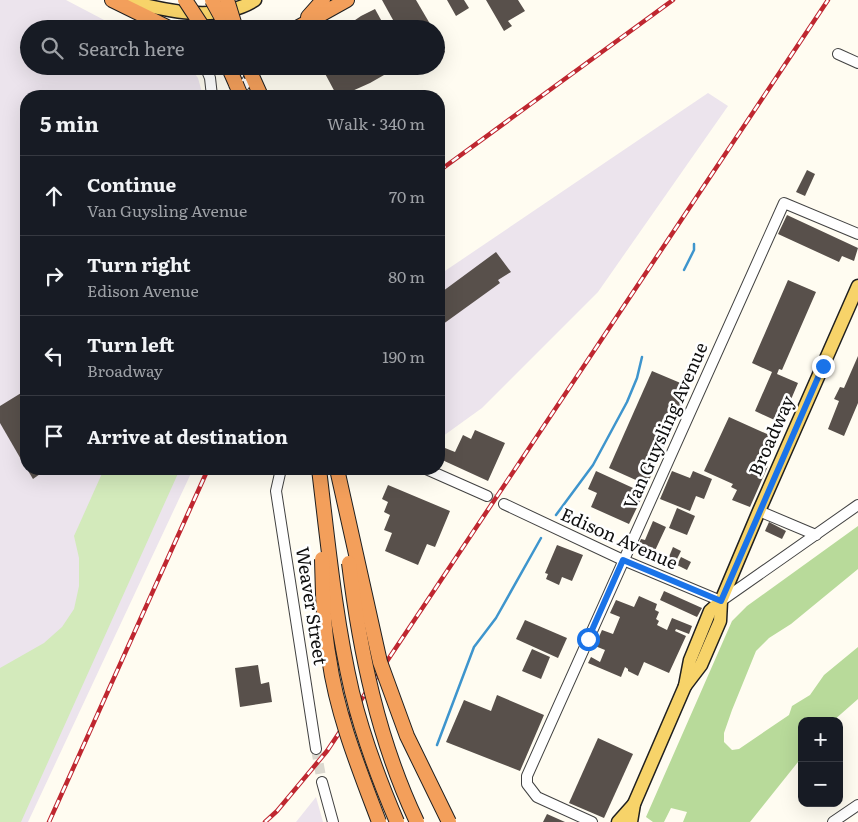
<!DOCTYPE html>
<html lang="en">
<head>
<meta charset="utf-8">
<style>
  :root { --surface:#171b24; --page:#242831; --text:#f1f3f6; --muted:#9ea1a6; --line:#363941 }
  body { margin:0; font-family:Literata,serif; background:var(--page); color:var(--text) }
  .controls { position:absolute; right:15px; bottom:15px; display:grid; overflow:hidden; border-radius:10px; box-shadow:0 5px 20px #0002 }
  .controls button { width:45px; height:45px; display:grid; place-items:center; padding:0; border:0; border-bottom:1px solid var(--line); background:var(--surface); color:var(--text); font:25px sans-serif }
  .stop { position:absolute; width:15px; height:15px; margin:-11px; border:4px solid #1a73e8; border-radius:50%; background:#fff }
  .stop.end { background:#1a73e8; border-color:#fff; box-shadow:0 1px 5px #0008 }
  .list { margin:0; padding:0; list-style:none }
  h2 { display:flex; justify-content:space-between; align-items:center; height:65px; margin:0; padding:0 20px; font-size:21px }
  h2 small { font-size:16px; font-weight:400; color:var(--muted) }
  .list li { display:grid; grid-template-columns:32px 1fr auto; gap:15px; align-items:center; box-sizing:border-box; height:80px; padding:0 20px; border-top:1px solid var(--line) }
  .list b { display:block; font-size:19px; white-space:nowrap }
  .list p { margin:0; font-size:16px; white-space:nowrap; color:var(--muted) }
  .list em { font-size:16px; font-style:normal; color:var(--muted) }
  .icon { flex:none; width:28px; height:28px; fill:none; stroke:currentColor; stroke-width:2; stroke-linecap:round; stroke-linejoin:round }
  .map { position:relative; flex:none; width:858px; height:822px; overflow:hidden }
  .search { position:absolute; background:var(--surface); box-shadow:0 5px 20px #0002; left:20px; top:20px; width:425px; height:55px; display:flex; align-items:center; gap:12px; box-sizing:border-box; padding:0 18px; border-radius:28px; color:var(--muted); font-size:19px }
  .panel { position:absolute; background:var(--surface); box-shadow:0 5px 20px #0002; left:20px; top:90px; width:425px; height:385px; border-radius:20px }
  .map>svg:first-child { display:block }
  .industrial { fill:#ece4ed }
  .green { fill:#d3eabb }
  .forest { fill:#b8da9a }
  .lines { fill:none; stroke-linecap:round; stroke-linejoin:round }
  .stream { stroke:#3e95cd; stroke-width:2.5 }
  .building { fill:#58504b }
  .minor-tunnel { stroke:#dbd8cf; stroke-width:10; stroke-dasharray:10 5; stroke-linecap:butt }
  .minor-casing { stroke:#424242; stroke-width:12 }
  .major-casing { stroke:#202020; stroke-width:15 }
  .highway-casing { stroke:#202020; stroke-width:16 }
  .minor { stroke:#fff; stroke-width:10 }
  .major { stroke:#f7d369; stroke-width:12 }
  .highway { stroke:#f39f5b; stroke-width:14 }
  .rail-casing { stroke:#bf2730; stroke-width:4.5 }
  .rail { stroke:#fff; stroke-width:2.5; stroke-dasharray:8; stroke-linecap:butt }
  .highway-bridge-casing { stroke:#202020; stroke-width:16; stroke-linecap:butt }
  .highway-bridge { stroke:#f39f5b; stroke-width:14 }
  .route { stroke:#1a73e8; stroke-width:6 }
  .labels { text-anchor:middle; stroke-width:5; stroke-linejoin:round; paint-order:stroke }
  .street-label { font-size:18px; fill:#0f0f0f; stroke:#fff }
</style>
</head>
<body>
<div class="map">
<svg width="858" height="822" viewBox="0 0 858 822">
  <rect width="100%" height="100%" fill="#fffcf1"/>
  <g class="industrial">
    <polygon points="0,0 66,0 106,21 104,29 29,29 29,66 189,66 198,78 203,96 26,96 26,469 193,469 28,822 0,822"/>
    <polygon points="708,93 728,106 598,292 482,408 439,439 439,275"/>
    <polygon points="316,797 323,822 296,822"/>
  </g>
  <g class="green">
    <polygon points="26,317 26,354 22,353 20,329"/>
    <polygon points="104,469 180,469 21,822 0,822 0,668 44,643 62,627 74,609 79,586 79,558 74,536"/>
  </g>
  <polygon class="forest" points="858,526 858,569 791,624 769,638 756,651 732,710 724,733 724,742 732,750 739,749 789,715 792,706 810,695 824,675 858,647 858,699 833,721 802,721 802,757 750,822 683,822 687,812 671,808 664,822 653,822 646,817 732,621 747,606"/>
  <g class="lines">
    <g class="stream">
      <polyline points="684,270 694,250 694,244"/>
      <polyline points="556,515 593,465 627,402 637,378 642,357"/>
      <polyline points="437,745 474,647 496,618 541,538"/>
    </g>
  </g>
  <g class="building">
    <polygon points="382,0 416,0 433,29 398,29"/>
    <polygon points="447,0 464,0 469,8 456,16"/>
    <polygon points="486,0 518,0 525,11 508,21 512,26 504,31"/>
    <polygon points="375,9 386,29 342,29 361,16"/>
    <polygon points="436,35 445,52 436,57"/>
    <polygon points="321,66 395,66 390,69 391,71 370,83 341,96 337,96"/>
    <polygon points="807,170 815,174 805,196 796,192"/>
    <polygon points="787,215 858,248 854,261 842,256 839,262 778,234"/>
    <polygon points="496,252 511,272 498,280 500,283 439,327 439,294"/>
    <polygon points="788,280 816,292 782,370 779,369 777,374 798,383 781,423 755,411 772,372 752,363"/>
    <polygon points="858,356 858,403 844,436 828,429 839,401 834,399 840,387 844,388"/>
    <polygon points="652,371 690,387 647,485 609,468"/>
    <polygon points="26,390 26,468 0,423 0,406"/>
    <polygon points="729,417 776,438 764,464 768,466 750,507 732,500 737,490 731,487 733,484 704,471"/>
    <polygon points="475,430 505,443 488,481 440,459 445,448 455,452 463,435 471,439"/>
    <polygon points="27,469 47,469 33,479"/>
    <polygon points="596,471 644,493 629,524 591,507 597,493 588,489"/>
    <polygon points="672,471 690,478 693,471 712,479 704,499 696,496 690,511 660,499"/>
    <polygon points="388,485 450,511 435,547 427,544 418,565 385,551 392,533 384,530 390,515 384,512 388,502 382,499"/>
    <polygon points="677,508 695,516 687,535 669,528"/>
    <polygon points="653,521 666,527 652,557 636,550 641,539 645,540"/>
    <polygon points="769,522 786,531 782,539 765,531"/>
    <polygon points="557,545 583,555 572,581 562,577 559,585 546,579 548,574 545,573"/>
    <polygon points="673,547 681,551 673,567 666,564"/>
    <polygon points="681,557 691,562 687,570 677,565"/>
    <polygon points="664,591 702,608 697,617 660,600"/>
    <polygon points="639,596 657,604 655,610 659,612 656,619 659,621 657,625 667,630 672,618 692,626 689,634 676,629 675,631 686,636 669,673 644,662 638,676 628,671 628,669 625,667 621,677 588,663 591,657 600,662 605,650 595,646 602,630 613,634 620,617 610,613 616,600 634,607"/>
    <polygon points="525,620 567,638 558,658 516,639"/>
    <polygon points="532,649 550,657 541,679 522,671"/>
    <polygon points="258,665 261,684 269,682 272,702 240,707 235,668"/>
    <polygon points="497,695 544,715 520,771 446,742 464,700 491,711"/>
    <polygon points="598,738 633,754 604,818 569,803"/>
    <polygon points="547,814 565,822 543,822"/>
  </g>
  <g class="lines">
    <g class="minor-tunnel">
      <polyline points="487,496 504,504"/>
      <polyline points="316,749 322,782"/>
    </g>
    <g class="minor-casing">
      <g id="minor">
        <polyline points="838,54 858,63"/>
        <polyline points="205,66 210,78 212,96"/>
        <polyline points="237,95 258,66"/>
        <polyline points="281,469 276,491 316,749"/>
        <polyline points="426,469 487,496"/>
        <polyline points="504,504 623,560 721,601 858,505"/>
        <polyline points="759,511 816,535"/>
        <polyline points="322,782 333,822"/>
        <polyline points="592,822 537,797 527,784 527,776 784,203 858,234"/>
        <polyline points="833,822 858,805"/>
      </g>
    </g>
    <g class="major-casing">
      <g id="major">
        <path d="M123,0C163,10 217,24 255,0"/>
        <polyline points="685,686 701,665 720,621 721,601 759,511 858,286"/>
        <polyline points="618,822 634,804"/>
        <polyline points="631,822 634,804 685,686 690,660 710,611 721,601"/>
      </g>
    </g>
    <g class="highway-casing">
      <g id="highway">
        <polyline points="112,0 171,29"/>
        <polyline points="308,17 323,0"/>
        <polyline points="295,29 347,0"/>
        <polyline points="228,66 236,84"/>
        <polyline points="252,76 261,96"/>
      </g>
    </g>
    <use href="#minor" class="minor"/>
    <use href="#major" class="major"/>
    <use href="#highway" class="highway"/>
    <g class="rail-casing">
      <g id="rail">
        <polyline points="439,171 673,0"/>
        <polyline points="49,822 208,469"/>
        <polyline points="265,822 277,811 327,751 828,0"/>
      </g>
    </g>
    <use href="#rail" class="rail"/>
    <g class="highway-bridge-casing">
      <g id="highway-bridge">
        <polyline points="185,0 204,29"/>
        <polyline points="212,0 228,29"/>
        <polyline points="227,0 236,29"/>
        <polyline points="248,66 252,76"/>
        <polyline points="236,84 241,96"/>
        <path d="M319,469C328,543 335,619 352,692C363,737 379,780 397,822"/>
        <polyline points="337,469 380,662 407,736 449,822"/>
        <path d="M322,559C323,592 323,626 329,658C337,715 359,769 379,822"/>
        <path d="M349,563C360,652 378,740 417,822"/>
      </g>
    </g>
    <use href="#highway-bridge" class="highway-bridge"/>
  </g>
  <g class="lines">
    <polyline class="route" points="588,639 623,560 721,601 823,366"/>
  </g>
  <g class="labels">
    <g class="street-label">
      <text transform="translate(666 426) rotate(-66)" y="6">Van Guysling Avenue</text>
      <text transform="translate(772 436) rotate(-66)" y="6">Broadway</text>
      <text transform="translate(619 539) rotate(24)" y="6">Edison Avenue</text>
      <text transform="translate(311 606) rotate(81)" y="6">Weaver Street</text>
    </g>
  </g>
</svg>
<div class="controls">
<button>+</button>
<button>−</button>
</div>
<div class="stop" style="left:588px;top:639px"></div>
<div class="stop end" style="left:823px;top:366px"></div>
<div class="search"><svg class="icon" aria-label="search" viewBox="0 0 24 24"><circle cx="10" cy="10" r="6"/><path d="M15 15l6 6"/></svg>Search here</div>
<section class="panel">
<h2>5 min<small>Walk · 340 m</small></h2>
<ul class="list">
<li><svg class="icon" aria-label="ahead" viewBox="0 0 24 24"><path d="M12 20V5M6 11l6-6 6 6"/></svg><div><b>Continue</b><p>Van Guysling Avenue</p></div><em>70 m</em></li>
<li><svg class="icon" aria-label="right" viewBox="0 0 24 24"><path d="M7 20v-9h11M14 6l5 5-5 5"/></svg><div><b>Turn right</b><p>Edison Avenue</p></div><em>80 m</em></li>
<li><svg class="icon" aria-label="left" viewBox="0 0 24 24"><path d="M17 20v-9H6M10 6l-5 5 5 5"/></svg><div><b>Turn left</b><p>Broadway</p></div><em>190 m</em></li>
<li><svg class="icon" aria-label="arrive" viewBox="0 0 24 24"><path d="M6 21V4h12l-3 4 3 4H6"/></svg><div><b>Arrive at destination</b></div></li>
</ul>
</section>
</div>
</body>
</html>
